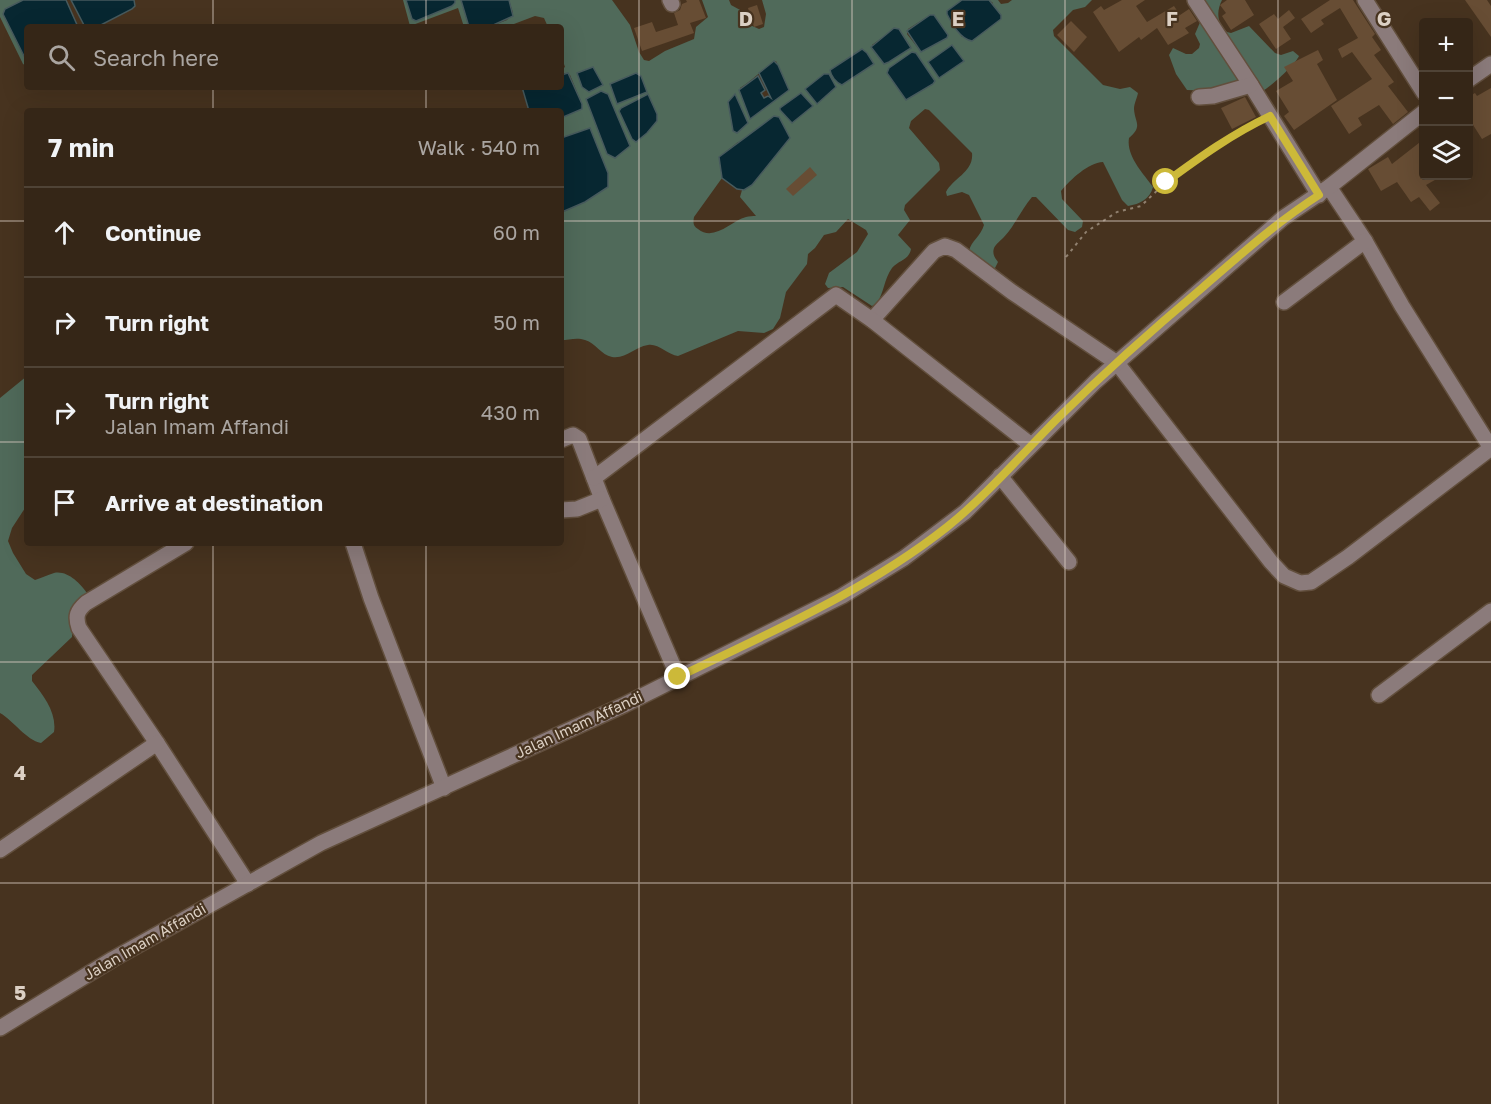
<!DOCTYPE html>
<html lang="en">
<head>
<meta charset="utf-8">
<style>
  :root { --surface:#352617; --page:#3d2e20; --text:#f1f3f6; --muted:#aaa5a1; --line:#4f4336 }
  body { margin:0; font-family:"Golos Text",sans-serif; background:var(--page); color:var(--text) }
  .controls { position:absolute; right:18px; top:18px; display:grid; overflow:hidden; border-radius:6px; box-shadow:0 6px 24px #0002 }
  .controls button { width:54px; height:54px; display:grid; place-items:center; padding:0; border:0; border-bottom:2px solid var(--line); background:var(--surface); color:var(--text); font:30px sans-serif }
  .stop { position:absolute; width:18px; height:18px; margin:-14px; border:4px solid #ccb939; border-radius:50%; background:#fff }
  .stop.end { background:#ccb939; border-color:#fff; box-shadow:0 2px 6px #0008 }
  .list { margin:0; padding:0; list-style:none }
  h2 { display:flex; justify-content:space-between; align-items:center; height:78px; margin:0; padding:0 24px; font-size:26px }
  h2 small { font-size:20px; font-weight:400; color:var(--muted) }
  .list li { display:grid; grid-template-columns:39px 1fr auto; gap:18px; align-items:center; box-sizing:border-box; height:90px; padding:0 24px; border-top:2px solid var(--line) }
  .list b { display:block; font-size:22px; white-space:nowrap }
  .list p { margin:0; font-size:20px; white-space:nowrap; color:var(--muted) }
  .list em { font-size:20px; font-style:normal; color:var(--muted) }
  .icon { flex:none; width:33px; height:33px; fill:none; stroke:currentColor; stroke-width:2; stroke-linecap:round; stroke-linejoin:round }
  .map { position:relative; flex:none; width:1491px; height:1104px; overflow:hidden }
  .search { position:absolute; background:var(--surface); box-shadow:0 6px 24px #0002; left:24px; top:24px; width:540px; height:66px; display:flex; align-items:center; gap:15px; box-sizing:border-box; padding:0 21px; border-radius:6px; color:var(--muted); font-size:22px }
  .panel { position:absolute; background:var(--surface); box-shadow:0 6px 24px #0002; left:24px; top:108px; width:540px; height:438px; border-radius:6px }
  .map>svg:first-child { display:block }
  .green { fill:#506a5a; fill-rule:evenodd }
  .water { fill:#072731; stroke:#475a5d; stroke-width:1.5 }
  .building { fill:#674d34 }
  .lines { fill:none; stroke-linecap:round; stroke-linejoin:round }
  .minor-casing { stroke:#624f3d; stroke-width:18 }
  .path { stroke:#90806f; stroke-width:2; stroke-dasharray:3 4.5; stroke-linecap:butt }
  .minor { stroke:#8b7b7b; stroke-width:15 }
  .route { stroke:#ccb939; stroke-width:8 }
  .grid { fill:none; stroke:#dcd0c4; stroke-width:1.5; stroke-opacity:0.55 }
  .labels { text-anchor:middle; stroke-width:4.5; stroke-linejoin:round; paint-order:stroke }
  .street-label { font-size:15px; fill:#dcd0c4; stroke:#47331f }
  .grid-label { font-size:20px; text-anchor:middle; font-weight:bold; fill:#dcd0c4; stroke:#47331f; stroke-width:4.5; stroke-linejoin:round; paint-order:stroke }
</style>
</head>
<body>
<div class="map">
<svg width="1491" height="1104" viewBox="0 0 1491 1104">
  <rect width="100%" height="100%" fill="#47331f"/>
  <g class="green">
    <polygon points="0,0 23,0 5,9 27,60 27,66 23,64 0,17"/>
    <polygon points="403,0 406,0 412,19 455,3 455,0 461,0 469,27 464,27 458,8 410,26"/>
    <path d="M509,0H612L630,25L639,52L644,60L649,61L665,51L694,39L696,27L708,17L702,0H729L731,5L742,11L750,25L759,29L764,27L766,14L762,0H962L947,11V14L962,37L993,3L989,0H998L1001,4L1008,3L1012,0H1092L1085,7L1073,10L1053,30L1054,36L1103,85L1120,89L1130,87L1138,93C1137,98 1134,104 1134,109C1135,123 1143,126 1129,138C1126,156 1143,173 1153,187C1150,199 1140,204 1128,206L1122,200L1103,162C1088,163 1071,179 1061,191L1062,199L1083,221L1082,227L1075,232L1068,230L1036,197H1032C1021,210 1015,225 1004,237C1001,240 996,244 994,248C992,254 995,258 998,262L995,268L992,271L969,251C971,241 981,236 984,225L969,195L962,192L947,196L946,192C953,178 974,172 972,153L929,110L925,109L911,121L909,128L939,163L940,170L905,205L904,210L910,220L898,235L911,249C909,260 899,260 892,268C884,279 884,293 877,303L872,306L843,287L828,288L825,284L829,273L857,252L868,234L866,230L848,219L836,232L824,235L815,248L808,254L807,264L786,292L780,318L773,329L764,333L738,331L678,356C668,355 658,343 648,345C634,347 627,359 612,357C601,355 596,343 585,340C577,337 569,340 561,340V213L585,202L608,173L590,128L561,138V118L581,109L582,104L570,75L565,73L561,75V70L565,67L561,55V27H548L544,18L535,16L506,27H489L507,20L513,13ZM930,15H932L921,52L907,34L908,29ZM894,29H899L911,47L886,64L872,45ZM776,61L789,90L750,119L740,88C754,79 762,69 776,61ZM887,73L935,81L933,84L906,100ZM586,99L621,126L630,145L594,117ZM790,138L752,185L742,190L740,197L756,216C753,216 749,216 746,217C731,221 714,242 698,229C693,226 693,223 694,217L722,178L719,157L738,142Z"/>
    <path d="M1186,0H1222C1216,12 1217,23 1227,32L1231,33L1249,26L1275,53L1281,55L1293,51L1299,56C1295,65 1265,93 1254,95C1246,97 1238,90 1232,86L1215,91L1187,90L1176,74L1169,55L1173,48L1186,54H1192L1199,48L1200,44L1195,34L1201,20L1190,3Z"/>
    <path d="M27,376V505L12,528L8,541L13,553L26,574L35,580C42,578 47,575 54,573C67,570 80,583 87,593C80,599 70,606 70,617C70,624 73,629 72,637L32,675V681C44,696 57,713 54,732L41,743C26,740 14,721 0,713V398Z"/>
  </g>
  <g class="water">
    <polygon points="23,0 66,0 78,27 27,27 26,60 3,14 5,9"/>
    <polygon points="71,0 134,0 135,6 132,9 97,27 85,27"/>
    <polygon points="406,0 455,0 455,3 452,6 416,21 412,19"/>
    <polygon points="461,0 509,0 513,16 489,27 469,27"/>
    <path d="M962,0H989L1001,15V19L972,41C960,39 952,24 947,14V11Z"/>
    <polygon points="930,15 934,15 948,35 947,38 921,52 907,31"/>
    <polygon points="894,28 899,29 911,48 889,62 884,64 871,47"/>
    <polygon points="952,45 964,61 939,78 928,62"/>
    <path d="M862,49L867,53L874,64L842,85C836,83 831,76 830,70Z"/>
    <polygon points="912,52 916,53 935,81 933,84 906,100 887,73 889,68"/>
    <polygon points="774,61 778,65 789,90 750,119 739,90 758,76 765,90 761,93 764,98 768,96 771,98 759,73"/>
    <polygon points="593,67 603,85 589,92 582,87 577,73"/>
    <polygon points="568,73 582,104 582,109 561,118 561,111 529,111 522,87 561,87 561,75"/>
    <polygon points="636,73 641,76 647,92 617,104 610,84"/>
    <polygon points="824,74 829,74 836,87 817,104 805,89"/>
    <polygon points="601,91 608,94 630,146 615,158 607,154 586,99"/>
    <polygon points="801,93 813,106 792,123 780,110 780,108"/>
    <polygon points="648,94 657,114 657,121 647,133 636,142 632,139 619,111 621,108"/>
    <polygon points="735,94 748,123 737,133 733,131 728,102"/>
    <polygon points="774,116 779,117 790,138 752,185 744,190 737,189 722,178 719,157"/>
    <polygon points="590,128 608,173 608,187 585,202 562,212 561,138"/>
  </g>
  <g class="building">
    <polygon points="686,0 699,0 706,18 690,23 694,33 642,51 634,28 652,22 656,32 678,25 674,13 680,10 682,4 687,2"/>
    <polygon points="1122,0 1145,0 1136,6 1147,22 1174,6 1180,15 1189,9 1197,21 1185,28 1189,33 1168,45 1157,28 1141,40 1139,37 1119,52 1093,12 1101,6 1104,10"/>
    <polygon points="1227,0 1245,0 1254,15 1231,30 1222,16 1226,13 1220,5"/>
    <polygon points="1330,0 1353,0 1375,34 1372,37 1381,50 1374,55 1394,82 1388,86 1408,112 1393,124 1379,105 1358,118 1362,125 1349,134 1331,106 1372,79 1352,52 1342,58 1338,49 1358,38 1340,8 1321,20 1324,24 1311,33 1301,19"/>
    <polygon points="1465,0 1487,0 1491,6 1491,37"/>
    <polygon points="757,5 763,24 754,27 748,8"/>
    <polygon points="1289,10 1295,18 1283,27 1291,39 1276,49 1259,24 1274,14 1278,19"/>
    <polygon points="1071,21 1087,37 1074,52 1057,35"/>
    <polygon points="1318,50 1323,60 1317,64 1337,100 1294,130 1284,116 1289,112 1276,91 1293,81 1284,67"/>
    <polygon points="1491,88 1491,134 1482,139 1468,117 1468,97 1475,93 1477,96"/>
    <polygon points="1245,97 1256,117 1232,129 1221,108"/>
    <polygon points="1424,139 1424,176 1442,176 1426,185 1440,203 1430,211 1419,197 1411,202 1397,182 1381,191 1368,169 1388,157 1392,164"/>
    <polygon points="810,167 817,175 793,196 786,189"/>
  </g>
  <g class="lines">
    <g class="minor-casing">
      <g id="minor">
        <polyline points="670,0 672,4"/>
        <polyline points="1195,0 1251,85 1319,195"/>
        <polyline points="1365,0 1424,93"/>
        <polyline points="1468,80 1491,64"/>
        <polyline points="1199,97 1213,96 1251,85"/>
        <polyline points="1329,187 1365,241 1402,306 1491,448"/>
        <polyline points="1284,302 1365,241"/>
        <polyline points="872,320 934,251 945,246 956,250 1012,292 1117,363 1271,562 1284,576 1300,583 1311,582 1348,557 1491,448"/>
        <polyline points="561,440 573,435 579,439 602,499 678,677"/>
        <polyline points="1000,476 1069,562"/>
        <polyline points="594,478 836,295 872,320 1031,445"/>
        <polyline points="561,510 577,509 602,499"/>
        <path d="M186,543L86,603C77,611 75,616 79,628L157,743L248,884"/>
        <polyline points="353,543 371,598 444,788"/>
        <polyline points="1379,695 1491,611"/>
        <polyline points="0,850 157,743"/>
        <polyline points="0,1028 113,959 321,843 624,705 842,596 904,558 965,512 1096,381 1283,218 1329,187 1424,112"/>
      </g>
    </g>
    <polyline class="path" points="1066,257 1086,232 1117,212 1141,206 1166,182 1214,147 1259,121"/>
    <use href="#minor" class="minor"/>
  </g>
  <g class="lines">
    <path class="route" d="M678,677C771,632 866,591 947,527C987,495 1021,455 1057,419C1104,373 1152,330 1202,288C1240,255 1277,222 1319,195L1270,116C1232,134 1200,157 1166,182"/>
  </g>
  <path class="grid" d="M213,0V27M426,0V27M639,0V1104M852,0V1104M1065,0V1104M1278,0V1104M213,87V111M426,87V111M0,221H27M561,221H1491M0,442H27M561,442H1491M213,543V1104M426,543V1104M0,662H1491M0,883H1491"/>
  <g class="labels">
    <g class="street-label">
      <text transform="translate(579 725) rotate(-25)" y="5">Jalan Imam Affandi</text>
      <text transform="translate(145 942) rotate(-30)" y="5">Jalan Imam Affandi</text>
    </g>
  </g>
  <g class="grid-label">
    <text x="746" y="26">D</text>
    <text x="958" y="26">E</text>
    <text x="1172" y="26">F</text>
    <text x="1384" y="26">G</text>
    <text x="20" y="780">4</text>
    <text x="20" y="1000">5</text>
  </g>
</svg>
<div class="controls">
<button>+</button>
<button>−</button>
<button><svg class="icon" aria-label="layers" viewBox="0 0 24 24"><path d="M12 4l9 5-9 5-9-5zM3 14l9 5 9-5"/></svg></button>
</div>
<div class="stop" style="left:1166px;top:182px"></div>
<div class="stop end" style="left:678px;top:677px"></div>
<div class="search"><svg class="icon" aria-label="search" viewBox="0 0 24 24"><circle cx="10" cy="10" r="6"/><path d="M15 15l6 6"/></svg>Search here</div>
<section class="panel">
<h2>7 min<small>Walk · 540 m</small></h2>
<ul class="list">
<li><svg class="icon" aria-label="ahead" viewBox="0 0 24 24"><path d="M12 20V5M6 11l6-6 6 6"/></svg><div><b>Continue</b></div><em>60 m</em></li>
<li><svg class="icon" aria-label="right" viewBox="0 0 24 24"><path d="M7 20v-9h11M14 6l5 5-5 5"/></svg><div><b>Turn right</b></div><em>50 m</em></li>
<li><svg class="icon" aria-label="right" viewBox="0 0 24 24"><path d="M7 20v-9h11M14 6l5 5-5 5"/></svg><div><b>Turn right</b><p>Jalan Imam Affandi</p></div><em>430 m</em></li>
<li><svg class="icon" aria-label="arrive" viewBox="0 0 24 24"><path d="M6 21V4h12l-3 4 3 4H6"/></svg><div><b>Arrive at destination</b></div></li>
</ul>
</section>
</div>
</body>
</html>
